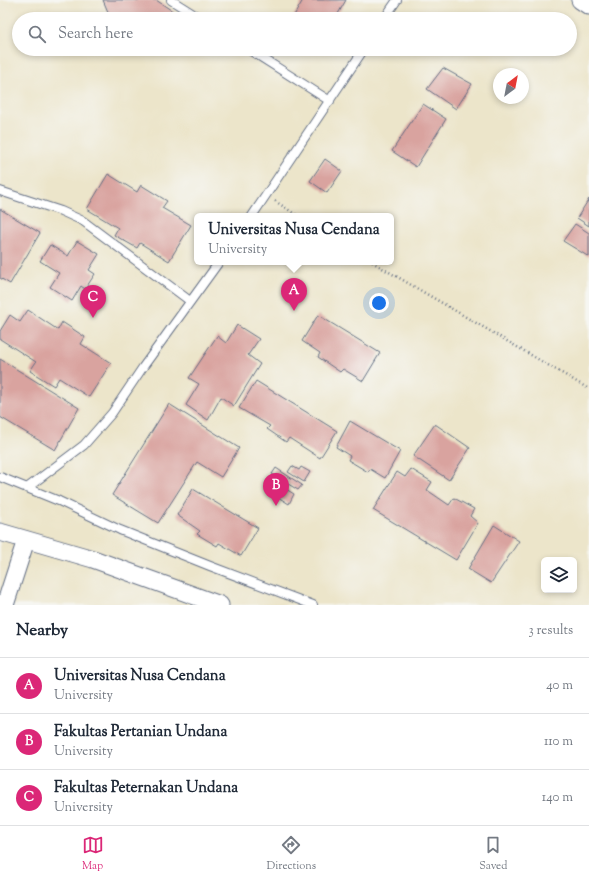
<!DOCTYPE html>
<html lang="en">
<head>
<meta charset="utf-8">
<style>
  :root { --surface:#fff; --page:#f6f6f7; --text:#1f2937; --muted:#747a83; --line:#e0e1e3; --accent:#db2777 }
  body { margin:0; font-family:"Sorts Mill Goudy",serif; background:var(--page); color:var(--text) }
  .controls { position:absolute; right:12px; bottom:12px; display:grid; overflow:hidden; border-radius:6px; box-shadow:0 2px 6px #0003 }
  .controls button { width:36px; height:36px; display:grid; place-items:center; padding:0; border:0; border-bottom:1px solid var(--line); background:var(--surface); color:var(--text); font:20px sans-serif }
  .compass { position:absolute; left:493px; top:68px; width:36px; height:36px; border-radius:50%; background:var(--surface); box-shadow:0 2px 6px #0003; rotate:32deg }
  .you { position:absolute; left:379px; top:303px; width:14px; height:14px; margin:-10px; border:3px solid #fff; border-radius:50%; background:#1a73e8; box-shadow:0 0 0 6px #1a73e833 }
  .badge { display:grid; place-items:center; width:26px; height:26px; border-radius:50%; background:var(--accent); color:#fff; font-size:13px; font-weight:700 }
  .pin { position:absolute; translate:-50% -33px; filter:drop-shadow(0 1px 2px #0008) }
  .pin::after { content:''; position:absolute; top:21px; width:14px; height:12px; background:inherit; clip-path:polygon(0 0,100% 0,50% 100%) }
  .popup { position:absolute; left:194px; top:213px; width:200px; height:52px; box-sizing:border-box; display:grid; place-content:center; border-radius:6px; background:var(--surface); filter:drop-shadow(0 1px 3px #0005); font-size:13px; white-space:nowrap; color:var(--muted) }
  .popup b { font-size:15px; color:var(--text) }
  .popup::after { content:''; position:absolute; left:50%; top:100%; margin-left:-8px; border:8px solid transparent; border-top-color:var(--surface) }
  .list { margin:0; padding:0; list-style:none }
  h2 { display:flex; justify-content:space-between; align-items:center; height:52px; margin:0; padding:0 16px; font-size:17px }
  h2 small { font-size:13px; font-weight:400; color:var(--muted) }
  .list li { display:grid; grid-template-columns:26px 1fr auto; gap:12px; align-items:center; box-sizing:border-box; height:56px; padding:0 16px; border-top:1px solid var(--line) }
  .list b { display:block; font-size:15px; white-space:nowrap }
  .list p { margin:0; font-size:13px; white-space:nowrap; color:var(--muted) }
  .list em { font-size:13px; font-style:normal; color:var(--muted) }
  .icon { flex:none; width:22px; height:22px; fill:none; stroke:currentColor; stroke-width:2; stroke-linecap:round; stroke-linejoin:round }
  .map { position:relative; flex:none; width:589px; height:605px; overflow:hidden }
  .search { position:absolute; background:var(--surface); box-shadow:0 2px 6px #0003; left:12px; right:12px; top:12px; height:44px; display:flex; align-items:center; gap:10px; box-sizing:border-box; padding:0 14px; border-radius:22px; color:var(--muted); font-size:15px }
  .sheet { height:220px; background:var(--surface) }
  nav { display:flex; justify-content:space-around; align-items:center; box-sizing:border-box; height:56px; border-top:1px solid var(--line); background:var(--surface); font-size:11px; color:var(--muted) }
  nav a { display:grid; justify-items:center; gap:2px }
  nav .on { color:var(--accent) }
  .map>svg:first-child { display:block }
  .building { fill:#d9a39f }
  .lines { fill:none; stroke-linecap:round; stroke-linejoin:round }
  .service-casing { stroke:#646f84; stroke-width:10 }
  .minor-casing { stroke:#646f84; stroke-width:19 }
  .path { stroke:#646f84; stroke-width:2.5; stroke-dasharray:1 3; stroke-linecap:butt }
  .service { stroke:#fff; stroke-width:8 }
  .minor { stroke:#fff; stroke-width:17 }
</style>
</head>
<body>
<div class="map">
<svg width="589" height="605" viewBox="0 0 589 605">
  <rect width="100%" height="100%" fill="#f6f6f2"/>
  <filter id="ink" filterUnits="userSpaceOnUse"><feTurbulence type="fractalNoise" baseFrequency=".025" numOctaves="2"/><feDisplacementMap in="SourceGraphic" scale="8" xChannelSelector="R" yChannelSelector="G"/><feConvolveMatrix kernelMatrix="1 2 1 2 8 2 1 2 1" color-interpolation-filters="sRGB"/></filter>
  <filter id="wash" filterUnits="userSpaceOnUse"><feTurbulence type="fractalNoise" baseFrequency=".012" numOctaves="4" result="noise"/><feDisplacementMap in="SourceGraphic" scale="16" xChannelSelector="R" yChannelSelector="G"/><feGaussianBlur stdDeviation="0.9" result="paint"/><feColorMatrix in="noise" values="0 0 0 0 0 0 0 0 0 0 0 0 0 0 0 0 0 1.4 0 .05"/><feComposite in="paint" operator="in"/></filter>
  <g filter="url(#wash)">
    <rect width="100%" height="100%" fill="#ece5ca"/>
    <g id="blocks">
      <g class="building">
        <polygon points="103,0 156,0 174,12 158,19 111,19"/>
        <polygon points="303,0 346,0 335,19 292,19"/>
        <polygon points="443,68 472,84 456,109 427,89"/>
        <polygon points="423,104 446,119 416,167 392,151"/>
        <polygon points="325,159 342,171 327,193 310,181"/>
        <polygon points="108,174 137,192 141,185 167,201 162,208 191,225 169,261 140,243 137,248 114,235 118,228 87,209"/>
        <polygon points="589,199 589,226 577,218"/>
        <polygon points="0,209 40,233 10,284 0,278"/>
        <polygon points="575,224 589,233 589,257 563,241"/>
        <polygon points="77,241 99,254 89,270 95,274 85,289 81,286 72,301 50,287 59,273 40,261 50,245 68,256"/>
        <polygon points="28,310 58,330 62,322 85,337 81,344 111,363 89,397 59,378 54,386 30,371 36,362 0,339 0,331 10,315 20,322"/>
        <polygon points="318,315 380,353 363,381 343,369 340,372 318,357 320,353 302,341"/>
        <polygon points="237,325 259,339 248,355 260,364 234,406 221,397 208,420 186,405 199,384 189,378 217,336 226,343"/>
        <polygon points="0,359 79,408 55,450 0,417"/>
        <polygon points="256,381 337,431 320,458 289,438 286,442 267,429 270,426 239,408"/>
        <polygon points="169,404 239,448 221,477 197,462 158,523 112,495"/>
        <polygon points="350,421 400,451 385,478 370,469 368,472 348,460 350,456 336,447"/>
        <polygon points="435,424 470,448 449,480 413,456"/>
        <polygon points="292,466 299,470 301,467 310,472 304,482 288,472"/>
        <polygon points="276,468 302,485 298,490 272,474"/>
        <polygon points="411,469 432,482 427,490 449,505 454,498 474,509 470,516 478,523 456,560 373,510 397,472 405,477"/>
        <polygon points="276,483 294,494 289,504 270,492"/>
        <polygon points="193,489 258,528 241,556 219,543 217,546 197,534 200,531 177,515"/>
        <polygon points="494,525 519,541 491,583 468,569"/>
      </g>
    </g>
  </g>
  <g filter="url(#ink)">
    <use href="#blocks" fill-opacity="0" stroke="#646f84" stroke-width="1"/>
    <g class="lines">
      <g class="service-casing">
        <g id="service">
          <polyline points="171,0 201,19"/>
          <polyline points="384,19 397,0"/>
          <polyline points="248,49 330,101"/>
          <polyline points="0,191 61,211 83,221 190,301"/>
          <polyline points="252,216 364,49"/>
          <polyline points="0,477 59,501 120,530 210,566 313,605"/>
          <polyline points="27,488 84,445 112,413 143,367 219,262"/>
        </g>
      </g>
      <g class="minor-casing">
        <g id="minor">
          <polyline points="580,0 589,6"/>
          <polyline points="0,532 93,559 220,605"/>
          <polyline points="5,605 26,540"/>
        </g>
      </g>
      <g class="path">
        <polyline points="275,201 298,216"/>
        <polyline points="372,262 589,389"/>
      </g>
      <use href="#service" class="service"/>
      <use href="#minor" class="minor"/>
    </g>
  </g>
</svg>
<div class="controls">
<button><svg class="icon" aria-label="layers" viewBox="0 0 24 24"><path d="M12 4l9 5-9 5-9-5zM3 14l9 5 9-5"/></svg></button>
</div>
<svg class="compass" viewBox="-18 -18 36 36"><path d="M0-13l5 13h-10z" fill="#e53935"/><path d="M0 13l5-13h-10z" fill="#747a83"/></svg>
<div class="you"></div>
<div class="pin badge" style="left:294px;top:311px">A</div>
<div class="popup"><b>Universitas Nusa Cendana</b>University</div>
<div class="pin badge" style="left:276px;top:506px">B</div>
<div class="pin badge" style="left:93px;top:318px">C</div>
<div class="search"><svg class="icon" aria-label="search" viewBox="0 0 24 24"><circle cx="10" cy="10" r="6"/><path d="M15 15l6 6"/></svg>Search here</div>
</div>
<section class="sheet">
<h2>Nearby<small>3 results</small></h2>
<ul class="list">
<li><span class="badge">A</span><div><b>Universitas Nusa Cendana</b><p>University</p></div><em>40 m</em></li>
<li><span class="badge">B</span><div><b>Fakultas Pertanian Undana</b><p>University</p></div><em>110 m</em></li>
<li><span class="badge">C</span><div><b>Fakultas Peternakan Undana</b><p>University</p></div><em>140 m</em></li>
</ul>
</section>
<nav>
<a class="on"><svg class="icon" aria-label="map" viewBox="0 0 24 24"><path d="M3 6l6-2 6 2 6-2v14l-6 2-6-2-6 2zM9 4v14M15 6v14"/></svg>Map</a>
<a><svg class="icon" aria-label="directions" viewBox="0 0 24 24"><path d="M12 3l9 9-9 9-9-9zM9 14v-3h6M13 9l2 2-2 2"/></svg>Directions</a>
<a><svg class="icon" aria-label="saved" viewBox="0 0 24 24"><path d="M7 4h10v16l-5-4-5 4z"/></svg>Saved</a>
</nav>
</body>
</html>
